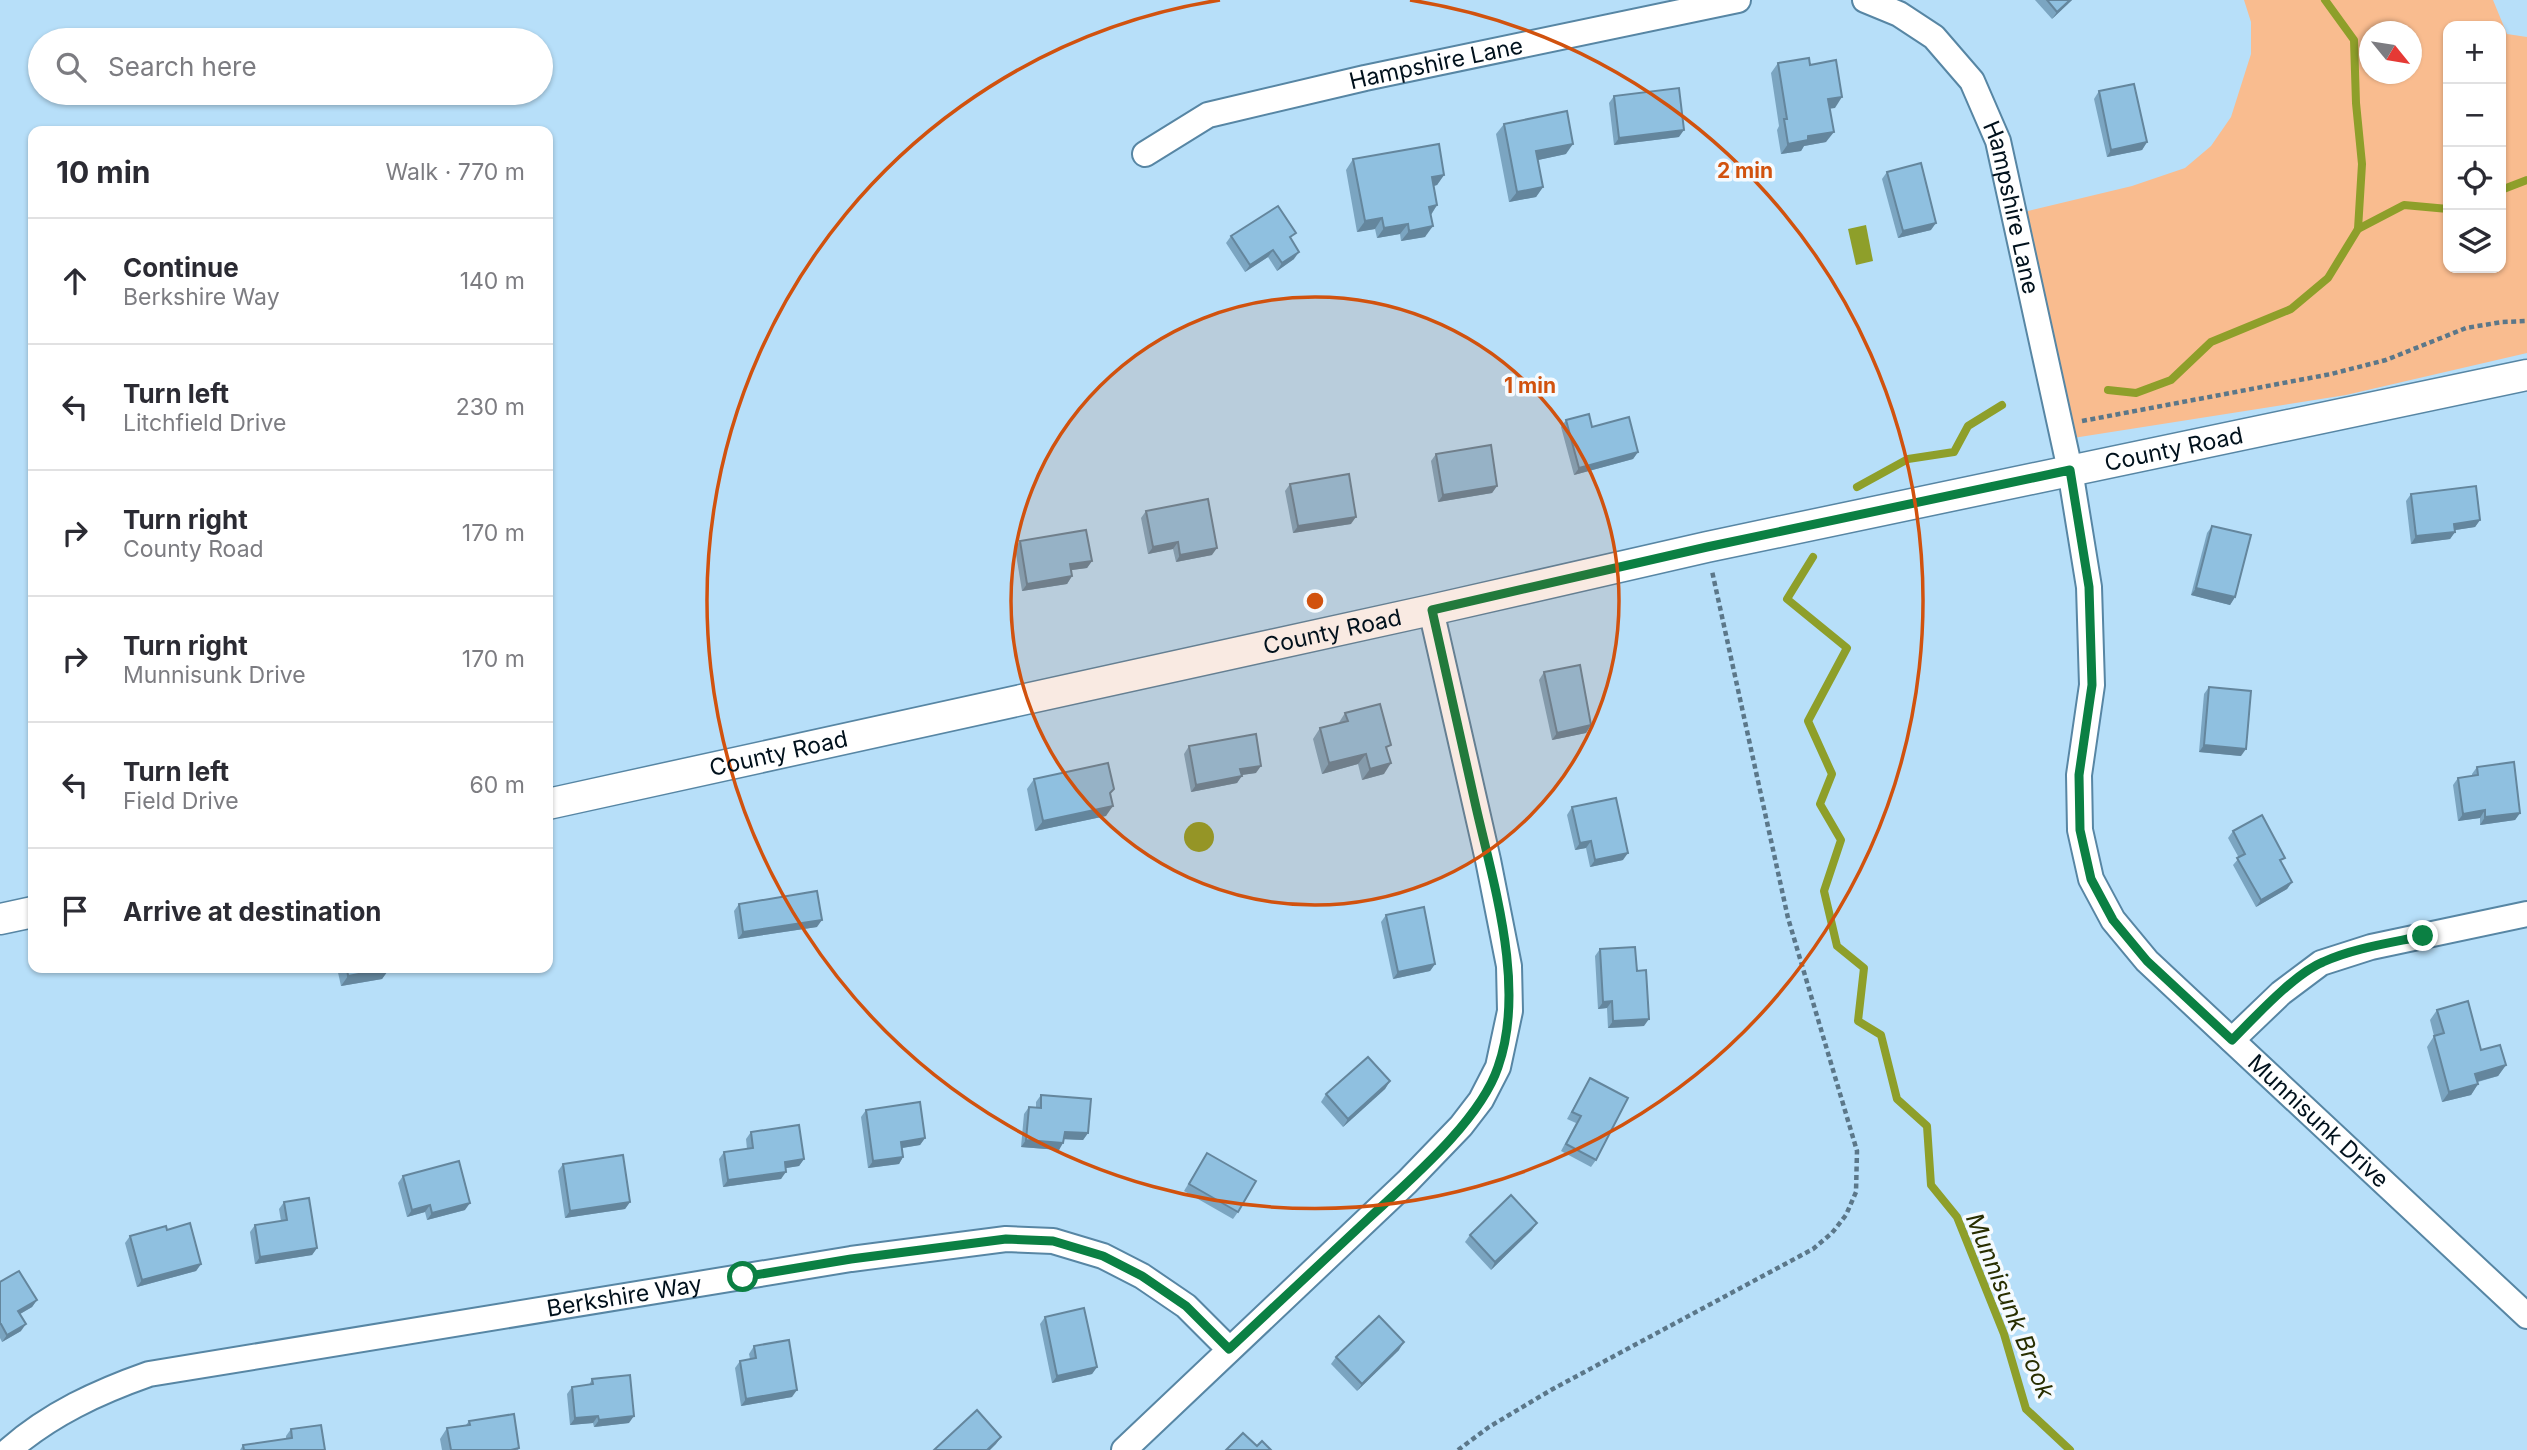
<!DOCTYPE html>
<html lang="en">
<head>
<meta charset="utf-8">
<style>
  :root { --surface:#fff; --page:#f2f2f3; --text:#2b2b33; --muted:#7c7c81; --line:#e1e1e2 }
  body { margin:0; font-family:Inter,sans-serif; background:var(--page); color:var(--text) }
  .controls { position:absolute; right:21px; top:21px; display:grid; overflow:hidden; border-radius:14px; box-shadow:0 2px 5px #0004 }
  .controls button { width:63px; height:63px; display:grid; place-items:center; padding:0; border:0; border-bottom:2px solid var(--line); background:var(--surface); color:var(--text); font:35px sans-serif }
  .compass { position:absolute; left:2359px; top:21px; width:63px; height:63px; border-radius:50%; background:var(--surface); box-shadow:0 2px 5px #0004; rotate:120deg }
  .stop { position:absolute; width:21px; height:21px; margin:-16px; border:5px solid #0b8043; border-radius:50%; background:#fff }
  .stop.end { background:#0b8043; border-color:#fff; box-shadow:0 2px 7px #0008 }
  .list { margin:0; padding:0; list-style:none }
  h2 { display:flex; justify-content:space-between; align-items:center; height:91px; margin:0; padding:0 28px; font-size:30px }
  h2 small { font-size:23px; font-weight:400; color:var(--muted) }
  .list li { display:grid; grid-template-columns:46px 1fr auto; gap:21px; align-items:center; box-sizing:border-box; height:126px; padding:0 28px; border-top:2px solid var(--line) }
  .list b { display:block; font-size:26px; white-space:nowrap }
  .list p { margin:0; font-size:23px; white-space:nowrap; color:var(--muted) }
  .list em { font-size:23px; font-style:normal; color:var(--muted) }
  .icon { flex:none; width:38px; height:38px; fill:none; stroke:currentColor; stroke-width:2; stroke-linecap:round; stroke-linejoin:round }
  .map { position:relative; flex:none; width:2527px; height:1450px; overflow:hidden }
  .search { position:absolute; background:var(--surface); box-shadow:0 2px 5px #0004; left:28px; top:28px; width:525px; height:77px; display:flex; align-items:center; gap:18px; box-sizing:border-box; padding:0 24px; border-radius:38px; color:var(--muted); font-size:26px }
  .panel { position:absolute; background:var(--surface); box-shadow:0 2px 5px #0004; left:28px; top:126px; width:525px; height:847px; border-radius:14px }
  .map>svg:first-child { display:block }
  .green { fill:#f9bc8f; fill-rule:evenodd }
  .water { fill:#8e9f2a }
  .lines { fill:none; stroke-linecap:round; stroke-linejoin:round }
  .stream { stroke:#8e9f2a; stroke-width:8 }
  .minor-casing { stroke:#5786a4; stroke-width:28 }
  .tertiary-casing { stroke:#5786a4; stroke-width:33 }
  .path { stroke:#5b7789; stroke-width:4.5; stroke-dasharray:5 3.5; stroke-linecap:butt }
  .minor { stroke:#fff; stroke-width:24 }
  .tertiary { stroke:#fff; stroke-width:30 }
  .wall { fill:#7ba5c1 }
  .shaded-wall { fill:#64869d }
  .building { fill:#8fc0e0; stroke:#64869d; stroke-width:2 }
  .route { stroke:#0b8043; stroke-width:9 }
  .ring { fill:none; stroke:#d1520e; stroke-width:3.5 }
  .labels { text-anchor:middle; stroke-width:7; stroke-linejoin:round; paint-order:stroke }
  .street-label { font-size:23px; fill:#01111c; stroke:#f5fafe }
  .water-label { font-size:24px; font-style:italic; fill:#282e00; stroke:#f5fafe }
  .centre { fill:#d1520e; stroke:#f5fafe; stroke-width:3.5 }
  .ring-label { font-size:21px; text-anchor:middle; font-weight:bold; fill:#d1520e; stroke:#f5fafe; stroke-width:7; stroke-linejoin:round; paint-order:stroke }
</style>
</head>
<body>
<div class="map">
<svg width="2527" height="1450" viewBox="0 0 2527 1450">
  <rect width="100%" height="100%" fill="#b7dff9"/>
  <path class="green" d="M2244,0H2493L2507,34L2527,37V353L2346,395L2054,441L2033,236L2024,212L2132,186L2185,168L2211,146L2231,117L2251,54V22ZM2448,26H2501V268H2448ZM2370,32H2412V74H2370Z"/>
  <g class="water">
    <polygon points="1866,225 1873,261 1856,265 1848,229"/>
    <circle cx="1199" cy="837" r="15"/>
  </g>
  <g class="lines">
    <g class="stream">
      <polyline points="2501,190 2527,180"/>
      <polyline points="2358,229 2404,205 2448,209"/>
      <polyline points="2108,390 2136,393 2171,380 2211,342 2291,309 2328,278 2358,229 2362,164 2356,103 2354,40 2325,0"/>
      <polyline points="1857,487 1908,459 1954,452 1968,426 2002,405"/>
      <polyline points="1813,557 1787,599 1847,648 1808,721 1832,774 1820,804 1841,840 1824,891 1837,946 1864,968 1858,1021 1881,1035 1897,1099 1927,1126 1931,1185 1957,1217 2004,1334 2026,1409 2070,1450"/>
    </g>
    <g class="minor-casing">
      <g id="minor">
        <path id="s1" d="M1865,0L1899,14L1934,37L1972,81L1998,141L2070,470L2089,587L2092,685L2079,775L2080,830L2091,879L2113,920L2147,961L2527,1316"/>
        <path id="s2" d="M1145,154L1208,115L1365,78L1738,0"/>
        <polyline points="2232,1040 2281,993 2321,963 2371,947 2527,914"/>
        <path id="s3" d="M9,1450C50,1414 98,1392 149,1374L851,1259L1006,1239L1053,1241L1103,1256L1142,1276L1186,1306L1229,1349"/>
        <polyline points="1124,1450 1407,1182 1461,1126 1481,1100 1498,1067 1510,1011 1509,966 1488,860 1431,610"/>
      </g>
    </g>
    <g class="tertiary-casing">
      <g id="tertiary">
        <path id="s4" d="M548,804L1431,610L1707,547L2527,375"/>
        <polyline points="0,919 33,912"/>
      </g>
    </g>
    <g class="path">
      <polyline points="2082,421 2331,374 2386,360 2466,328 2502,322 2527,321"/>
      <polyline points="1458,1450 1489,1427 1551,1390 1813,1249 1832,1233 1846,1215 1856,1192 1857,1151 1788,918 1712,571"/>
    </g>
    <use href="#minor" class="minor"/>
    <use href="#tertiary" class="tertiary"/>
  </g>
  <g class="wall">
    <polygon points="2035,0 2072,0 2052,19"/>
    <polygon points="1778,63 1810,65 1835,108 1830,108 1826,142 1804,146 1801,151 1781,154 1777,130 1779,126 1771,73"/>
    <polygon points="2099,91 2147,142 2142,150 2107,157 2094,99"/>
    <polygon points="1614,96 1679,137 1614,145 1609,103"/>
    <polygon points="1504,124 1566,154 1538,160 1543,187 1536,197 1509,202 1496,134"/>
    <polygon points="1353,159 1444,175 1437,185 1434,186 1437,205 1431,215 1425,237 1401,241 1400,234 1377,238 1375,229 1357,232 1346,170"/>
    <polygon points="1887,172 1931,230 1898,238 1882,179"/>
    <polygon points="1231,236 1291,240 1294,259 1277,271 1268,257 1245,272 1226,243"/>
    <polygon points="1566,420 1592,427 1638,452 1633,459 1574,475 1561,427"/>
    <polygon points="1436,454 1497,486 1492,493 1438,502 1431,461"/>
    <polygon points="1290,484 1351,524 1293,533 1285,491"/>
    <polygon points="2411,494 2480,520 2475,527 2455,530 2455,532 2450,539 2411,544 2406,501"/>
    <polygon points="1146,511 1212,555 1176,562 1173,549 1148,554 1141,518"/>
    <polygon points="2212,526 2235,597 2230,605 2191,595 2207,533"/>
    <polygon points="1020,541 1092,561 1087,568 1071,570 1072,576 1067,584 1022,591 1015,548"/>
    <polygon points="1544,672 1591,725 1586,733 1552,740 1539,680"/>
    <polygon points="2209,687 2241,756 2199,752 2204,694"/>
    <polygon points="1345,713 1387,750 1384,774 1362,780 1358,764 1322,774 1313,739 1320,728 1338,724"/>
    <polygon points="1189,746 1256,773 1241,775 1237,783 1191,792 1184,754"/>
    <polygon points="2477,767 2520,813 2515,820 2480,825 2480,818 2458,821 2453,785 2458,778 2472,776 2472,774"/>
    <polygon points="1034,779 1111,794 1106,816 1035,831 1027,789"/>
    <polygon points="1572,807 1623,860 1590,867 1586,848 1575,850 1567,815"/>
    <polygon points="2233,831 2282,863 2292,882 2287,889 2256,907 2233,865 2239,858 2228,838"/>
    <polygon points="739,904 817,927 738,939 734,911"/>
    <polygon points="1386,915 1435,964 1430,971 1393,979 1381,922"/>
    <polygon points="1600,949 1637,971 1644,1026 1608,1028 1607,1008 1598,1009 1595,956"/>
    <polygon points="337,968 412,968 387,972 382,979 341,986"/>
    <polygon points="2437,1010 2481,1050 2506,1065 2498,1076 2478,1082 2478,1084 2471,1095 2442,1102 2427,1047 2434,1036 2430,1020"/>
    <polygon points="1590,1078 1596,1160 1591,1167 1561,1151 1576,1123 1567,1119"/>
    <polygon points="1390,1081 1385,1089 1343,1127 1321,1102 1326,1094"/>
    <polygon points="1041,1095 1088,1133 1083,1140 1064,1139 1059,1150 1021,1147 1024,1114 1029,1107 1036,1107 1036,1102"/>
    <polygon points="866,1110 925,1138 920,1145 902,1148 903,1157 899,1164 868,1168 861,1117"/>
    <polygon points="751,1132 804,1159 799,1166 786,1168 781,1179 723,1187 719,1159 724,1152 747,1149 746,1139"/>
    <polygon points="1207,1153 1238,1212 1233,1219 1184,1191"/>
    <polygon points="563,1164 630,1202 625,1209 565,1218 558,1171"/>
    <polygon points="403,1176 465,1210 427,1220 425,1212 407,1217 398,1183"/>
    <polygon points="284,1202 317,1248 312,1255 255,1264 250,1232 255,1225 281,1221 279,1209"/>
    <polygon points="167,1230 201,1264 196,1271 137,1287 125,1243 130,1236"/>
    <polygon points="1532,1230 1491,1270 1465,1242 1470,1235"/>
    <polygon points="0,1282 37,1300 32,1307 20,1314 21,1331 2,1342 0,1338"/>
    <polygon points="1045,1317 1097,1367 1092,1374 1052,1383 1040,1324"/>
    <polygon points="754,1346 792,1397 741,1406 735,1368 740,1361 750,1359 749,1354"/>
    <polygon points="1399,1350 1357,1391 1331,1364 1336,1357"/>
    <polygon points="592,1379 629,1423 594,1427 593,1423 570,1425 567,1394 572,1387 589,1385"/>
    <polygon points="469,1421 519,1448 518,1450 442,1450 440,1439 447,1428 466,1425"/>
    <polygon points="291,1429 325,1450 240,1450 243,1445 286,1439 286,1436"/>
  </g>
  <g class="shaded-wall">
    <polygon points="2070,0 2072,0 2052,19 2057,12"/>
    <polygon points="1842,97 1835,108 1821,110 1828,99"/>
    <polygon points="1684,130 1679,137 1614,145 1619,138"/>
    <polygon points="1834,132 1826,142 1804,146 1801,151 1781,154 1788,144 1808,136"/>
    <polygon points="2147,142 2142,150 2107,157 2111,150"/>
    <polygon points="1573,144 1566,154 1529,162 1536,151"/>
    <polygon points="1444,175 1437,185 1425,188 1432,177"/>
    <polygon points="1543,187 1536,197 1509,202 1517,192"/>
    <polygon points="1437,205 1430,216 1429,207"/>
    <polygon points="1382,218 1375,229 1357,232 1365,221"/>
    <polygon points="1936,223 1931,230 1898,238 1903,231"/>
    <polygon points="1408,224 1400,234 1377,238 1384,228"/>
    <polygon points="1433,226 1425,237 1401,241 1409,231"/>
    <polygon points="1273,250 1268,257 1245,272 1250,265"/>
    <polygon points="1299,252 1294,259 1277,271 1282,263"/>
    <polygon points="1638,452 1633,459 1574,475 1579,468"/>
    <polygon points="1497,486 1492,493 1438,502 1443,495"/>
    <polygon points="1356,517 1351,524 1293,533 1298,526"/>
    <polygon points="2480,520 2475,527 2449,531 2454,524"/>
    <polygon points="2455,532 2450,539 2411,544 2416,536"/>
    <polygon points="1178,542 1173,549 1148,554 1153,547"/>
    <polygon points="1217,548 1212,555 1176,562 1180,555"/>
    <polygon points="1092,561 1087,568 1065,571 1070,564"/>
    <polygon points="1072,576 1067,584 1022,591 1027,584"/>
    <polygon points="2196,588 2235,597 2230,605 2191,595"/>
    <polygon points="1591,725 1586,733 1552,740 1557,733"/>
    <polygon points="2204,745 2246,749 2241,756 2199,752"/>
    <polygon points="1366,754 1358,764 1322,774 1329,763"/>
    <polygon points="1391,763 1384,774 1362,780 1370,769"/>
    <polygon points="1261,766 1256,773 1235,776 1240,769"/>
    <polygon points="1242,776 1237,783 1191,792 1196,785"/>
    <polygon points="1113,806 1106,816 1035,831 1043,821"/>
    <polygon points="2485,810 2480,818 2458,821 2463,814"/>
    <polygon points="2520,813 2515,820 2480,825 2485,817"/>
    <polygon points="1591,841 1586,848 1575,850 1580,843"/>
    <polygon points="1628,853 1623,860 1590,867 1595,860"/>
    <polygon points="2292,882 2287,889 2256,907 2261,900"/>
    <polygon points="822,920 817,927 738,939 743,932"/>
    <polygon points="1435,964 1430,971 1393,979 1398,972"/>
    <polygon points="385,968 411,968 387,972 382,979 341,986 348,976"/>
    <polygon points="1612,1001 1607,1008 1598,1009 1603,1002"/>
    <polygon points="1649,1019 1644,1026 1608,1028 1613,1021"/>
    <polygon points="2506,1065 2498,1076 2468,1084 2475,1074"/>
    <polygon points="1390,1081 1385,1089 1343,1127 1348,1119"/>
    <polygon points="2478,1084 2471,1095 2442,1102 2449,1092"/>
    <polygon points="1065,1132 1088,1133 1083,1140 1060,1139"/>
    <polygon points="925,1138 920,1145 896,1149 901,1142"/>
    <polygon points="1026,1140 1063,1143 1059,1150 1021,1147"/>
    <polygon points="903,1157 899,1164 868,1168 873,1161"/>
    <polygon points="804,1159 799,1166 780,1169 785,1162"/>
    <polygon points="786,1172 781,1179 723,1187 728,1180"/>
    <polygon points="630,1202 625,1209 565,1218 570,1211"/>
    <polygon points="470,1203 465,1210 427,1220 432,1213"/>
    <polygon points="430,1205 425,1212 407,1217 412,1210"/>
    <polygon points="1537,1223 1532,1230 1491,1270 1495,1262"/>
    <polygon points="317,1248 312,1255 255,1264 260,1257"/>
    <polygon points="201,1264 196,1271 137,1287 142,1280"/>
    <polygon points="37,1300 32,1307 13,1318 18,1311"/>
    <polygon points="26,1324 21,1331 2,1342 7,1335"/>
    <polygon points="1404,1342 1399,1350 1357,1391 1362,1384"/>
    <polygon points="1097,1367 1092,1374 1052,1383 1057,1376"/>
    <polygon points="797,1390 792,1397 741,1406 746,1399"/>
    <polygon points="598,1416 593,1423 570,1425 575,1418"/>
    <polygon points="634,1416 629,1423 594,1427 599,1420"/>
    <polygon points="1001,1437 996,1444 990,1450 987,1450"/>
  </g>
  <g class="building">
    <polygon points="2047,0 2070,0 2057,12"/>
    <polygon points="1809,58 1810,65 1836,60 1842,97 1828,99 1834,132 1808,136 1808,140 1788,144 1784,119 1787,119 1778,63"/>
    <polygon points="2134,84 2147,142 2111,150 2099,91"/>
    <polygon points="1679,88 1684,130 1619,138 1614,96"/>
    <polygon points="1567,111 1573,144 1536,151 1543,187 1517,192 1504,124"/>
    <polygon points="1439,144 1444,175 1432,177 1437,205 1429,207 1433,226 1409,231 1408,224 1384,228 1382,218 1365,221 1353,159"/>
    <polygon points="1921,163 1936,223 1903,231 1887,172"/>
    <polygon points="1278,206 1296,233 1290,237 1299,252 1282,263 1273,250 1250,265 1231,236"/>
    <polygon points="1589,414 1592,427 1629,417 1638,452 1579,468 1566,420"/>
    <polygon points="1491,445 1497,486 1443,495 1436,454"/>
    <polygon points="1349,474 1356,517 1298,526 1290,484"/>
    <polygon points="2476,486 2480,520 2454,524 2455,532 2416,536 2411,494"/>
    <polygon points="1208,499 1217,548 1180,555 1178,542 1153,547 1146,511"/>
    <polygon points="2212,526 2251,535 2235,597 2196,588"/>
    <polygon points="1086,530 1092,561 1070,564 1072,576 1027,584 1020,541"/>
    <polygon points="1580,665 1591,725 1557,733 1544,672"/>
    <polygon points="2209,687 2251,691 2246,749 2204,745"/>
    <polygon points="1380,704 1391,745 1386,747 1391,763 1370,769 1366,754 1329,763 1320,728 1348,721 1345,713"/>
    <polygon points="1256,734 1261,766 1240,769 1242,776 1196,785 1189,746"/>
    <polygon points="2514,762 2520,813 2485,817 2485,810 2463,814 2458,778 2478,775 2477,767"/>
    <polygon points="1108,763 1114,789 1110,793 1113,806 1043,821 1034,779"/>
    <polygon points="1616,798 1628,853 1595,860 1591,841 1580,843 1572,807"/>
    <polygon points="2262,815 2285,858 2280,860 2292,882 2261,900 2237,858 2245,854 2233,831"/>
    <polygon points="817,891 822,920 743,932 739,904"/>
    <polygon points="1424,907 1435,964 1398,972 1386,915"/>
    <polygon points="1635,947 1637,971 1646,970 1649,1019 1613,1021 1612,1001 1603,1002 1600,949"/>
    <polygon points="347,968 390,968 348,976"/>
    <polygon points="2468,1001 2481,1050 2500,1045 2506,1065 2475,1074 2478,1084 2449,1092 2434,1036 2444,1033 2437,1010"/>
    <polygon points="1368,1057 1390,1081 1348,1119 1326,1094"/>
    <polygon points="1590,1078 1628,1098 1596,1160 1566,1144 1581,1116 1572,1112"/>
    <polygon points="1041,1095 1091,1099 1088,1133 1065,1132 1063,1143 1026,1140 1029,1107 1041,1108"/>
    <polygon points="920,1102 925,1138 901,1142 903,1157 873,1161 866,1110"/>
    <polygon points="799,1125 804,1159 785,1162 786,1172 728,1180 724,1152 753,1148 751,1132"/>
    <polygon points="1207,1153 1256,1181 1238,1212 1189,1184"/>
    <polygon points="623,1155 630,1202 570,1211 563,1164"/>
    <polygon points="459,1161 470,1203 432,1213 430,1205 412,1210 403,1176"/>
    <polygon points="1511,1195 1537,1223 1495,1262 1470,1235"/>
    <polygon points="309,1198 317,1248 260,1257 255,1225 287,1220 284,1202"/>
    <polygon points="190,1223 201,1264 142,1280 130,1236 166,1226 167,1230"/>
    <polygon points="19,1271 37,1300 18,1311 26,1324 7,1335 1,1324 0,1324 0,1282"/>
    <polygon points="1084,1308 1097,1367 1057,1376 1045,1317"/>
    <polygon points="1379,1316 1404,1342 1362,1384 1336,1357"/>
    <polygon points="789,1340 797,1390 746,1399 740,1361 756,1358 754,1346"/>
    <polygon points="630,1375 634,1416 599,1420 598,1416 575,1418 572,1387 593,1384 592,1379"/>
    <polygon points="977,1410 1001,1437 987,1450 934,1450"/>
    <polygon points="514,1414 519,1448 511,1450 451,1450 447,1428 470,1425 469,1421"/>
    <polygon points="321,1425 325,1450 244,1450 243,1445 292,1438 291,1429"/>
    <polygon points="1243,1433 1257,1446 1262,1441 1271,1450 1226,1450"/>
  </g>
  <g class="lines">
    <path class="route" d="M743,1277L851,1259L1006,1239L1053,1241L1103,1256L1142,1276L1186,1306L1229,1349C1275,1306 1322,1262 1368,1219C1410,1180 1480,1121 1498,1067C1526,988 1494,886 1476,807C1461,741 1446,675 1432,610L1707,547L2070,470L2089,587L2092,685L2079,775L2080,830L2091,879L2113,920L2147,961L2232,1040C2255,1017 2294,974 2323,962C2354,948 2390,943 2423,936"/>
  </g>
  <circle cx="1315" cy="601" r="304" fill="#d1520e" fill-opacity=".12"/>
  <g class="ring">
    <circle cx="1315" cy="601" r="304"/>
    <path d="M1410 0A608 608 0 1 1 1220 0"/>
  </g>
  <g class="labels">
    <g class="street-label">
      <text dy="8" stroke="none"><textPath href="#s2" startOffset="308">Hampshire Lane</textPath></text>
      <text dy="8" stroke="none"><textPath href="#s1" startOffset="270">Hampshire Lane</textPath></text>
      <text dy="8" stroke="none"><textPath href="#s4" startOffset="1664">County Road</textPath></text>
      <text dy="8" stroke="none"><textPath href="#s4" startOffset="803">County Road</textPath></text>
      <text dy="8" stroke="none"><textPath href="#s4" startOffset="236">County Road</textPath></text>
      <text dy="8" stroke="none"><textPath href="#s1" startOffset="1286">Munnisunk Drive</textPath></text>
      <text dy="8" stroke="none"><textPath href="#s3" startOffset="642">Berkshire Way</textPath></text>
    </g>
    <g class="water-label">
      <text transform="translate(2010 1306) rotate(68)" y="8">Munnisunk Brook</text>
    </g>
  </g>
  <circle cx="1315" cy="601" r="10" class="centre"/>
  <g class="ring-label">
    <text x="1745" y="178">2 min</text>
    <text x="1530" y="393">1 min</text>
  </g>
</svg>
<div class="controls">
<button>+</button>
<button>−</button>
<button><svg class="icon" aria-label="locate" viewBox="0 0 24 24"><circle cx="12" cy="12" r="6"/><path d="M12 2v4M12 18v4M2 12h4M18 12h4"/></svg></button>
<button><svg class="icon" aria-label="layers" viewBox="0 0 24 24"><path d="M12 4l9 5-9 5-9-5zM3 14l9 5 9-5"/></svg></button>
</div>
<svg class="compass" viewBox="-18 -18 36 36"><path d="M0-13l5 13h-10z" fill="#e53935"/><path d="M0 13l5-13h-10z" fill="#7c7c81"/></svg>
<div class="stop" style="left:743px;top:1277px"></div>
<div class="stop end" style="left:2423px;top:936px"></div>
<div class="search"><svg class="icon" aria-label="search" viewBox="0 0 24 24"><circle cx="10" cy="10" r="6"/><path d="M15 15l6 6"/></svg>Search here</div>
<section class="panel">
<h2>10 min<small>Walk · 770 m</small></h2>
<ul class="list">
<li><svg class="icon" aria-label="ahead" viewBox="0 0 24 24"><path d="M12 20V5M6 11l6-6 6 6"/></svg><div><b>Continue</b><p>Berkshire Way</p></div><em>140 m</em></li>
<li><svg class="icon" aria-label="left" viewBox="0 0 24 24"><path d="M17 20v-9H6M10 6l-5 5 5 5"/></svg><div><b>Turn left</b><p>Litchfield Drive</p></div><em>230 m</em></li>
<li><svg class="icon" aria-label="right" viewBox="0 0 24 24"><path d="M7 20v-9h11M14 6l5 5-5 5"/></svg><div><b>Turn right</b><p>County Road</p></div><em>170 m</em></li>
<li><svg class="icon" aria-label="right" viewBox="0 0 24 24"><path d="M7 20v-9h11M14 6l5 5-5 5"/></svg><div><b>Turn right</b><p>Munnisunk Drive</p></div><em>170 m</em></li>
<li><svg class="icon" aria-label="left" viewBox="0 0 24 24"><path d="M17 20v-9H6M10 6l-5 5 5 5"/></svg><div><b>Turn left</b><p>Field Drive</p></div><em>60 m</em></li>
<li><svg class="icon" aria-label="arrive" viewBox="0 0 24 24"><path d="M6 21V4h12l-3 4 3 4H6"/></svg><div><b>Arrive at destination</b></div></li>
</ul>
</section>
</div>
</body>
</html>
